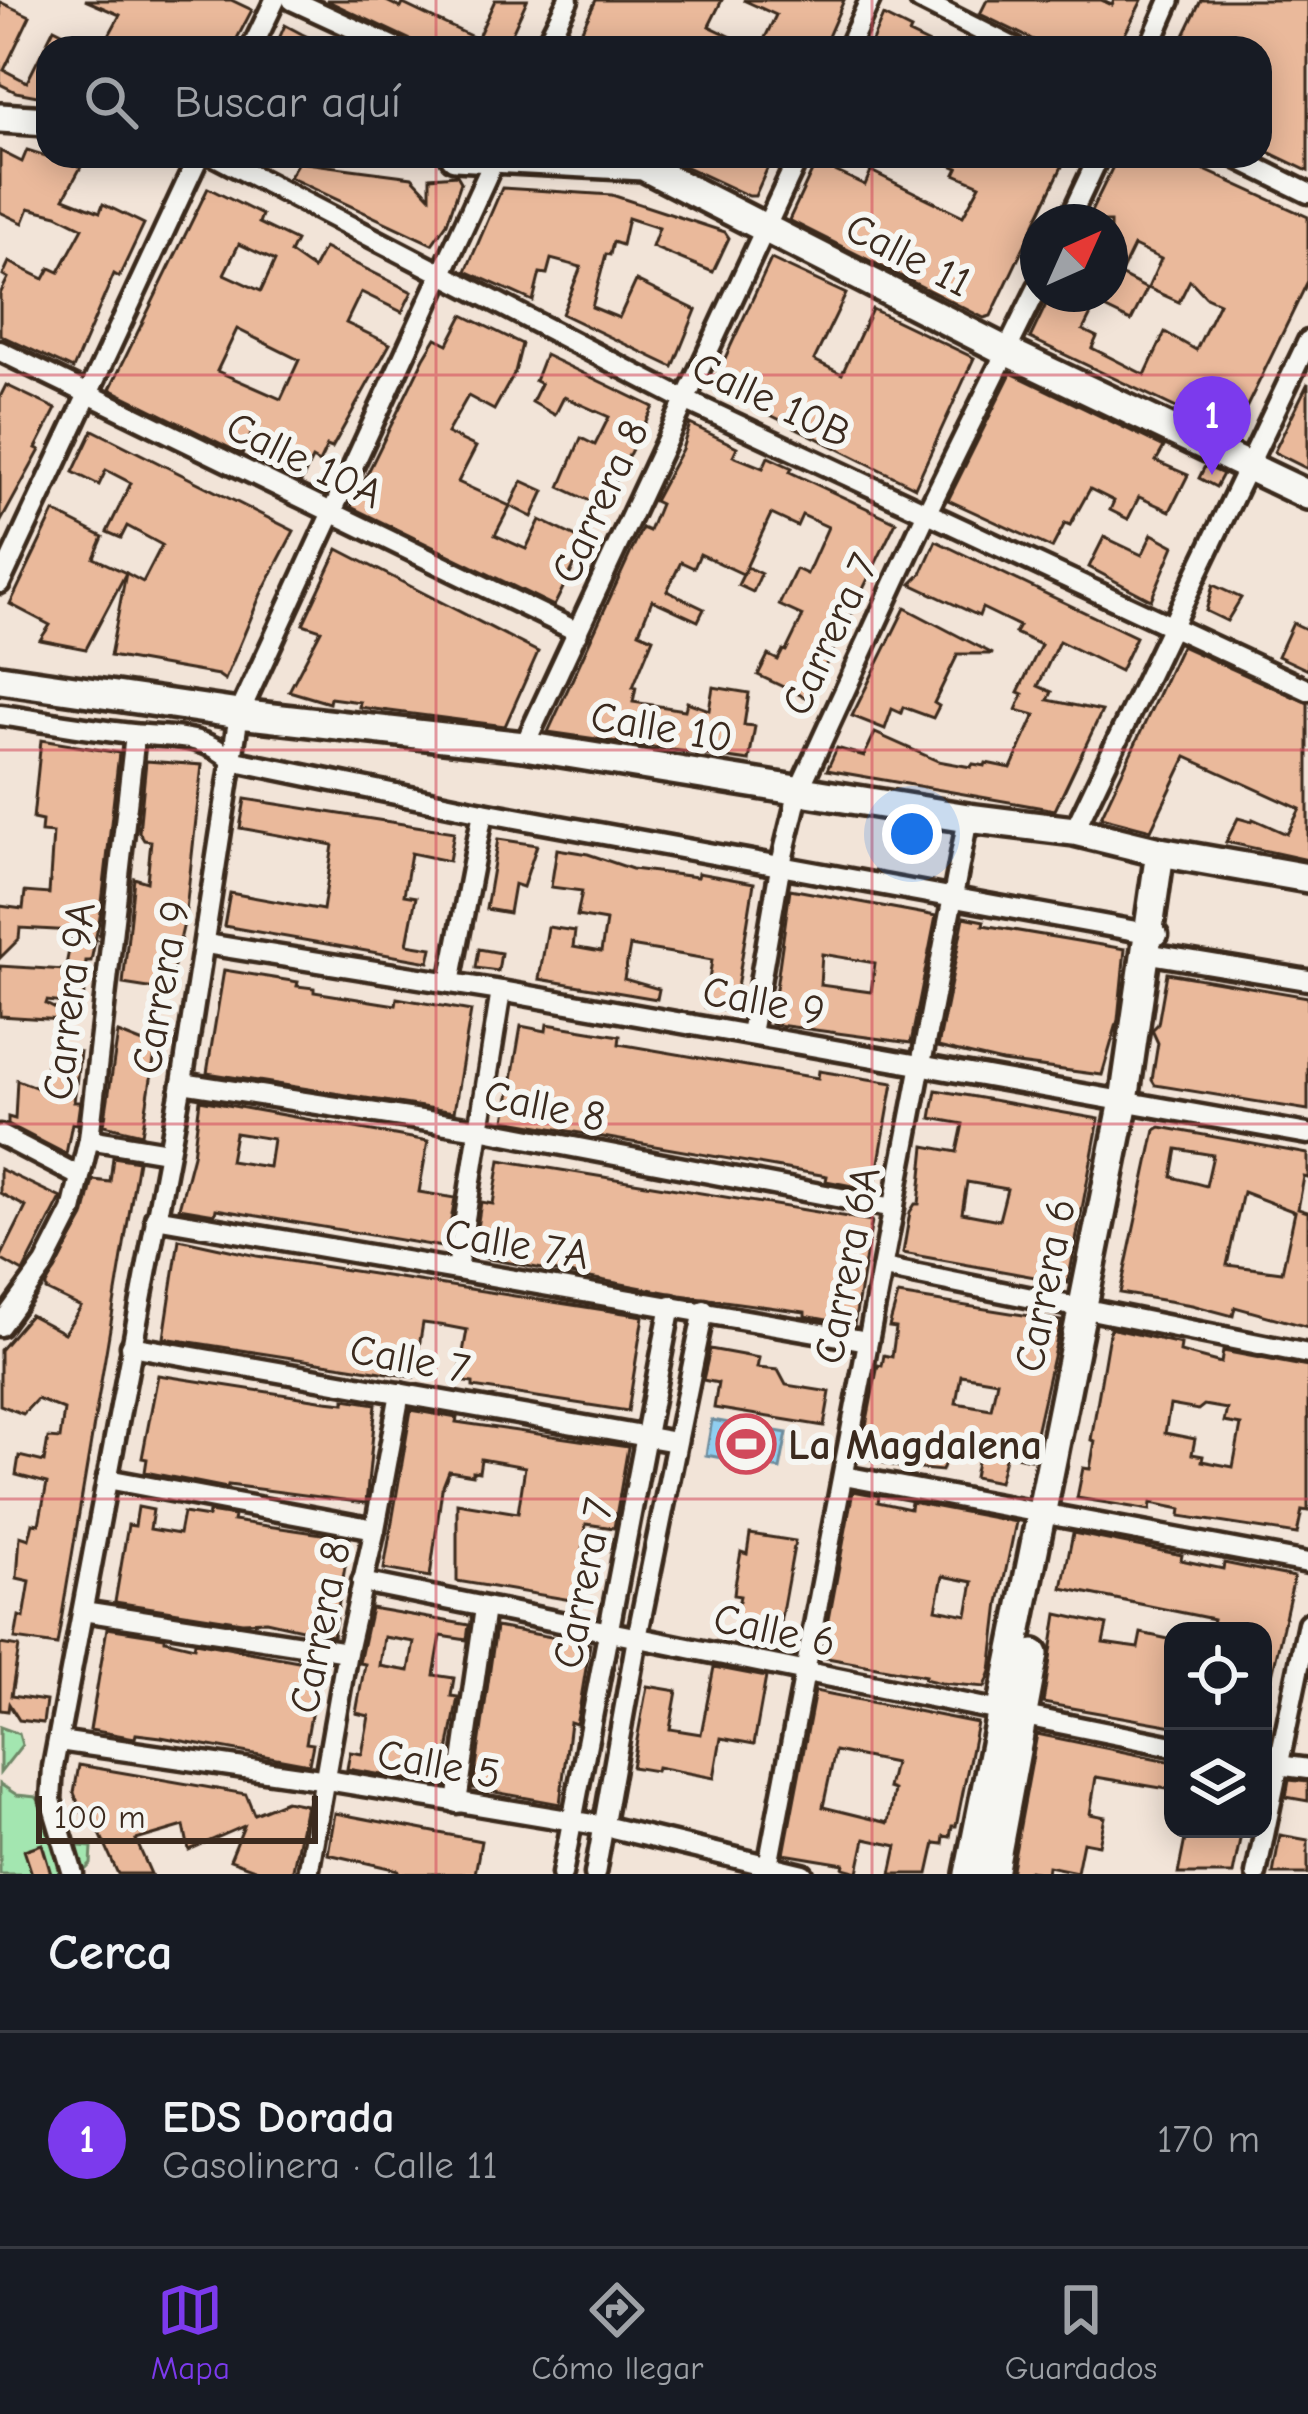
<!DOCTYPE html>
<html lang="es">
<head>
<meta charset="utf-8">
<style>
  :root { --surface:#171b24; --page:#242831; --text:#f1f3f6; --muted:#9ea1a6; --line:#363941; --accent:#7c3aed }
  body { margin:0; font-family:"Comic Neue",sans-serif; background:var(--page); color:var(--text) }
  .controls { position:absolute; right:36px; bottom:36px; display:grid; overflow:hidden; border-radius:24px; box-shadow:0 6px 30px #0003 }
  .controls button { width:108px; height:108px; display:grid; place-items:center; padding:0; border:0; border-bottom:3px solid var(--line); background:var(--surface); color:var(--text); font:60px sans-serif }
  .compass { position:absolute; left:1020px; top:204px; width:108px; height:108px; border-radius:50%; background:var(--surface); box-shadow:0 6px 30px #0003; rotate:45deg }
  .scale { position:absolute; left:36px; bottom:30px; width:282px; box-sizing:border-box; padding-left:12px; border:6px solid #3b2a1e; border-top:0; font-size:33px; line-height:42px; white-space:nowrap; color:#3b2a1e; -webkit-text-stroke:9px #f6f6f2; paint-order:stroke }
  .you { position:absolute; left:912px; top:834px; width:42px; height:42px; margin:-30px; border:9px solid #fff; border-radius:50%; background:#1a73e8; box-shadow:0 0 0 18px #1a73e833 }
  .badge { display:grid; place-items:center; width:78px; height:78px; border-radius:50%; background:var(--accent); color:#fff; font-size:39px; font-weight:700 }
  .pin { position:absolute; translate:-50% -99px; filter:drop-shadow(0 3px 6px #0008) }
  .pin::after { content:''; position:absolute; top:63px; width:42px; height:36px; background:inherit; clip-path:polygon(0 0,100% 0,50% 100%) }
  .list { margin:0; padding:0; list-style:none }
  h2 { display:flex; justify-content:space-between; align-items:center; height:156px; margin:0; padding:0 48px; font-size:51px }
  h2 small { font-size:39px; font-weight:400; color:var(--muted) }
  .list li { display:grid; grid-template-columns:78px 1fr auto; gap:36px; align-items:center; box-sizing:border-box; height:216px; padding:0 48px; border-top:3px solid var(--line) }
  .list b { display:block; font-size:45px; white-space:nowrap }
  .list p { margin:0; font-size:39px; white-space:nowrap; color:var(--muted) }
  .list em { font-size:39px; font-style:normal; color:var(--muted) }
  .icon { flex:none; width:66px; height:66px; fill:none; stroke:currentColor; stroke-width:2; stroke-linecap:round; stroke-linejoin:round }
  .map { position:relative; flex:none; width:1308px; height:1874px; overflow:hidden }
  .search { position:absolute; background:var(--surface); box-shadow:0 6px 30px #0003; left:36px; right:36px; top:36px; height:132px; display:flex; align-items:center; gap:30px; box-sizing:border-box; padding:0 42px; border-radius:36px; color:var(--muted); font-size:45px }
  .sheet { height:372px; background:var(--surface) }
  nav { display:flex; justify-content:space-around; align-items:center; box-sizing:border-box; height:168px; border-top:3px solid var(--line); background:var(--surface); font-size:33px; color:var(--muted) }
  nav a { display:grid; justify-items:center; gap:6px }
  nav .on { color:var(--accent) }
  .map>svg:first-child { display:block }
  .green { fill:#a3e6b0; stroke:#6f8867; stroke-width:3 }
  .water { fill:#90cef0; stroke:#6e8c9c; stroke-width:3 }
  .building { fill:#eab99b; stroke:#3b2a1e; stroke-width:3; fill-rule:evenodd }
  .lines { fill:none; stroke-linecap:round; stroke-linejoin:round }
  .street-casing { stroke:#3b2a1e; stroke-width:27 }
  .secondary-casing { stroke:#3b2a1e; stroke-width:36 }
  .street { stroke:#f6f6f2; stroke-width:18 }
  .secondary { stroke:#f6f6f2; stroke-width:27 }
  .grid { fill:none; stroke:#d1495b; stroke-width:3; stroke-opacity:0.55 }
  .labels { text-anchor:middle; stroke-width:12; stroke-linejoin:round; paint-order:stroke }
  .street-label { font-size:42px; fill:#3b2a1e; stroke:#f6f6f2 }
  .poi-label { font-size:42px; font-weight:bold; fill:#3b2a1e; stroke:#f6f6f2; text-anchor:start }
</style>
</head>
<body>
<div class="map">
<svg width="1308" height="1874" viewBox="0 0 1308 1874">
  <rect width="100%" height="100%" fill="#f2e4d8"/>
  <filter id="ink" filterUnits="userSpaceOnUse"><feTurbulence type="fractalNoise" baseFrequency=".00833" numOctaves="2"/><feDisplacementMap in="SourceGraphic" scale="24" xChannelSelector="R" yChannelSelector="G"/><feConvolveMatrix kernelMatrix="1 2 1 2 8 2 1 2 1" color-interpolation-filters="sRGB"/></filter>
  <g filter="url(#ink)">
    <g class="green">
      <polygon points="0,1727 19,1734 22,1745 0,1773"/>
      <polygon points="0,1784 17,1795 36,1797 44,1806 58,1844 92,1847 91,1864 81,1874 0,1874"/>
    </g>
    <polygon class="water" points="712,1420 787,1433 780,1469 706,1455"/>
    <g class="building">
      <polygon points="85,0 231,0 252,10 232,48 102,48 120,15"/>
      <polygon points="326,0 384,0 401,8 403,4 477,39 495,0 527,0 505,48 428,48"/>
      <polygon points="596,0 722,0 709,26 755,48 573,48"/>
      <polygon points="743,0 844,0 823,48 760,48 776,15"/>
      <polygon points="987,0 1101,0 1112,5 1114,0 1142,0 1118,48 1050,48 980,14"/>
      <polygon points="1201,0 1308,0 1308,171 1260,148 1260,48 1178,48"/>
      <polygon points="0,2 30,16 4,70 27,82 54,28 94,48 48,48 48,98 16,92 0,84"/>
      <polygon points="883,16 911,30 909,34 938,48 869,48"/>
      <polygon points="285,25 302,34 331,48 275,48"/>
      <polygon points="27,150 81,167 64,198 100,212 103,204 144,224 119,277 114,274 73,369 0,335 0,294 8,278 3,275 9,262 44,279 50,268 59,272 83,228 57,215 29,208 23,223 0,212 0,151 22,162"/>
      <polygon points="663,156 762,156 771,160 755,196 749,196"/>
      <polygon points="819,156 839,156 833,170 865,185 871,171 963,216 980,185 955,174 958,168 930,156 1067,156 991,316 984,318 789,220"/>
      <path d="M1118,156H1174L1308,217V281L1233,435L1030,338L1051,294H1110V222H1086ZM1134,246L1161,259L1148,288L1179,302L1190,280L1206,297L1219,303L1196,350L1165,332L1145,375L1092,348L1097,337L1083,330L1096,304L1131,321L1147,289L1120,275Z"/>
      <polygon points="298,162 412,177 430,196 430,177 457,175 461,182 447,223 432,244 289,177"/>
      <path d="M208,188L262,215L259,223L296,241L290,253L313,269L324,248L412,292L402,312L361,292L346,323L390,344L332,448L327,446L319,463L312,459L301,482L275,470L283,456L279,453L283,445L253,430L242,454L110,389ZM239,244L275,261L261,291L224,274ZM237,329L299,360L281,399L217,371Z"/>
      <polygon points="502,188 612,195 725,232 729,238 713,272 652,247 659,228 628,218 622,245 613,242 610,255 606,254 592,307 619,318 636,281 696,310 673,367 562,314 581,267 551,259 547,274 540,273 533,301 466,271"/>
      <polygon points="771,259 846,294 814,360 842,374 872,309 974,358 915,487 712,386"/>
      <polygon points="463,315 522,344 515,372 494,410 468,396 447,433 476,447 458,482 510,506 522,481 544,491 532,517 510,506 495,535 526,549 540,520 586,542 554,606 351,507 424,358 436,338 448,344"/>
      <polygon points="545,355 653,407 603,507 560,487 581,438 595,445 609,417 564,397 555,415 532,402 541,384 535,381"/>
      <polygon points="1011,373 1164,447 1156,461 1188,475 1170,511 1139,497 1128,519 1110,510 1114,501 1090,489 1070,525 1065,523 1052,548 948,500"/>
      <polygon points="1308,383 1308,469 1274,452"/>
      <polygon points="6,385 56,409 36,448 40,450 0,523 0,397"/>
      <polygon points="690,424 737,447 733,456 763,468 768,457 792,468 790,472 896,522 809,699 758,675 768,655 778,660 783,650 786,651 803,616 779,605 796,569 807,574 828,527 802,515 797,526 771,514 743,574 700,554 694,568 681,562 667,591 704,609 698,621 652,600 639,632 653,638 633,687 636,687 633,702 685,710 687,702 709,710 713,687 749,693 744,725 755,726 749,761 548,732 642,528 649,531 660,504 654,501 682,449"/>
      <polygon points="93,430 294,531 261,594 225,680 218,675 110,656 126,573 143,582 162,545 127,526 121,538 107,532 131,483 106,470 99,485 73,472"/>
      <polygon points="1205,466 1223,474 1216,487 1199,478"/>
      <polygon points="54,512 103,537 94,558 126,573 86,649 40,640 50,625 10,604"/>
      <polygon points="1152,534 1174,546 1151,600 1089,567 1104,537 1142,555"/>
      <polygon points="936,541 1136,637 1120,671 1059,641 1038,686 1052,692 1048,700 1102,711 1055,810 827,770 837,748 864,756 875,733 938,761 971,767 973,764 985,766 986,763 1011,768 1035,715 1016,710 1023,694 1018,692 1041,645 1015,633 1019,626 982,608 979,616 911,584 921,574"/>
      <polygon points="338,549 538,652 505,726 374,709 359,707 360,702 330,698 329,703 289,691 321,630 303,624"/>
      <polygon points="747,567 761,574 753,592 738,585"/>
      <polygon points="1213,585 1241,598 1227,621 1206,611"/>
      <polygon points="905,608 993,654 958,654 934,703 939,706 933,718 903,707 901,713 892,709 885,729 852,716"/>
      <polygon points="1293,623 1308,630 1308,670 1278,656"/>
      <polygon points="1181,646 1308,703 1308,860 1226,842 1238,818 1252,822 1253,819 1287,834 1300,809 1186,757 1151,830 1101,817"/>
      <polygon points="41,740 119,753 101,912 91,961 86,961 83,1005 47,1001 46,1004 79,1021 0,1016 0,966 65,970 73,931 20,928 19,939 0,958 0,906 23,909 25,892 49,894 53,833 41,832 42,821 33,819"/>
      <polygon points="146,761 202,765 185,919 168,991 123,984 134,878 147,882 151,841 144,840 139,832"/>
      <polygon points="245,799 454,832 449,861 411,853 404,895 416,897 407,944 432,948 429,962 224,926 230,893 323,910 333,845 240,828"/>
      <polygon points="498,839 537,845 523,887 514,884 509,913 486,909"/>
      <polygon points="557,849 588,854 632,869 697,877 698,873 754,883 733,1012 705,1007 712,960 684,955 630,946 624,979 659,989 657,999 539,979 548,927 575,931 573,947 601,952 606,921 577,916 582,891 551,887"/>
      <path d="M790,889L936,916L911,1043L771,1024ZM822,954L875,963L871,992L820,985Z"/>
      <polygon points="964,917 984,921 983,925 1125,949 1118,1020 1102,1075 1002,1062 938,1047"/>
      <polygon points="479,949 501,953 498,971 476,968"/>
      <polygon points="224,970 298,982 297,986 314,988 314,992 396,1005 397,998 471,1011 454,1112 207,1073"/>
      <polygon points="1167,973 1308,997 1308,1110 1155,1085 1152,1080 1158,1043 1152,1030 1158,1024"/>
      <polygon points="547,1024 620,1036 619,1044 793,1074 818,1078 819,1071 893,1083 874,1190 826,1181 827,1176 505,1120 521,1026 546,1031"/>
      <polygon points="118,1033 156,1048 142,1134 104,1125"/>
      <polygon points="61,1048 80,1052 74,1102 80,1102 77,1124 72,1123 66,1154 8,1124 8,1117 15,1119 17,1080 43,1090 47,1062 59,1066"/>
      <path d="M936,1090L1099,1119L1068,1283L903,1253L910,1212L915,1204H919L925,1146L957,1152L963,1124L931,1118ZM967,1182L1007,1189L999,1220L962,1213Z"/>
      <path d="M200,1100L428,1141L419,1192L455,1198L447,1243L443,1242L442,1247L216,1209L215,1214L179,1208L193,1155ZM235,1133L273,1139L269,1167L230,1161Z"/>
      <path d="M1160,1127L1308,1154V1178L1304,1177L1298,1209L1308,1212V1327L1235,1307L1233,1316L1192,1305L1120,1293L1155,1130ZM1177,1149L1213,1155L1206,1186L1172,1177ZM1243,1192L1295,1212L1282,1272L1227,1265Z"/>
      <polygon points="113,1157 138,1161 57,1645 15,1639 19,1616 24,1618 30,1581 17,1578 20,1536 29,1539 33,1523 39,1524 47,1483 16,1475 19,1456 44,1462 48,1438 60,1439 64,1410 37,1399 23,1414 0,1405 0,1350 30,1315 64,1333 81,1307 46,1290 46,1285 84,1217 93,1180 110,1182"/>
      <polygon points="500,1160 872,1221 854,1325 805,1316 805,1312 680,1295 484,1258 485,1249 474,1247 481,1202 493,1204"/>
      <polygon points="0,1169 61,1198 23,1272 0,1259 26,1207 0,1193"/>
      <polygon points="179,1239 257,1256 643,1316 628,1411 473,1387 473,1383 458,1381 467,1330 446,1326 423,1323 414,1377 164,1338"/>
      <path d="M898,1295L1061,1321L1030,1459L1006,1454L999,1482L974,1477L978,1456L949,1450L942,1471L899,1467L860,1456L878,1365L882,1366L884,1355L892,1357L896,1328L889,1327ZM961,1375L997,1381L991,1409L956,1403Z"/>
      <path d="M1110,1328L1181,1344L1180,1352L1221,1363L1223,1351L1308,1367V1511L1302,1510L1297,1534L1180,1516L1181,1509L1151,1503L1150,1510L1077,1498L1083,1468L1090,1469L1095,1441L1091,1440ZM1170,1405L1198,1410L1204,1405L1227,1409L1224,1422L1241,1425L1233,1467L1202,1461L1203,1456L1192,1454L1195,1439L1165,1433Z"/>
      <polygon points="710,1349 759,1358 757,1368 778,1370 786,1385 830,1392 824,1426 714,1408 718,1383 703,1380"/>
      <polygon points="158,1375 326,1401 345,1403 345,1399 376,1404 366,1503 228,1485 227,1488 145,1472 147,1459 142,1458"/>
      <polygon points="411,1410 457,1418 456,1422 628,1447 614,1528 586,1524 577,1601 457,1581 457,1503 518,1513 525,1467 481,1459 479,1472 473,1471 473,1475 449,1471 442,1489 430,1577 384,1569"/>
      <path d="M853,1491L879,1496L878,1502L910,1509L911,1502L1016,1522L999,1603L991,1671L985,1687L941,1683L924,1679L925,1676L822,1657ZM943,1576L973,1582L967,1615L936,1609Z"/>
      <polygon points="138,1507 153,1510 150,1529 179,1534 183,1513 208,1517 209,1512 234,1516 233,1521 350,1538 333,1636 266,1621 242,1622 115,1602 128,1525 135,1526"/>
      <polygon points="1073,1533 1182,1555 1181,1560 1223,1569 1224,1563 1294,1577 1269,1689 1263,1689 1263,1631 1210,1631 1213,1619 1062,1588"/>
      <polygon points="750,1534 795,1541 780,1623 736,1615 740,1596 734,1595 735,1585 741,1552 747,1554"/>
      <path d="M371,1608L469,1625L467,1640L441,1636L434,1675L454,1678L451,1696L458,1697L442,1785L347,1769L350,1752L362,1754L369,1716L356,1713L365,1664L359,1663ZM384,1637L414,1642L409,1671L380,1666Z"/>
      <polygon points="1057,1614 1107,1625 1103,1643 1138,1648 1141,1633 1173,1640 1173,1726 1043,1703"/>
      <polygon points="496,1627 590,1644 579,1711 576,1724 570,1722 560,1804 473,1788"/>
      <polygon points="107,1628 165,1637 165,1640 194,1647 195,1642 320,1665 306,1743 313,1744 309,1764 161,1737 136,1734 135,1738 90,1730"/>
      <polygon points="0,1644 19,1647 11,1696 46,1701 43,1723 19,1720 9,1704 8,1711 0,1710"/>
      <polygon points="714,1667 766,1677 754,1744 721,1738 714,1778 657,1767 656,1771 632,1767 647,1686 677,1691 670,1729 701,1734"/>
      <path d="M815,1691L977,1723L956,1826H952L950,1837L944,1836L943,1844L935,1843L928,1874H891L897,1846L865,1839L858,1872L843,1868L844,1864L784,1854ZM835,1751L894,1763L888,1788L894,1790L888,1823L823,1807Z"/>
      <polygon points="1037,1734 1173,1762 1173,1790 1096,1777 1090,1814 1105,1817 1099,1845 1083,1842 1077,1872 1048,1866 1047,1874 1029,1871 1028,1874 1011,1874"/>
      <polygon points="79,1765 246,1794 254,1814 286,1801 306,1805 292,1874 268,1874 230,1860 244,1826 189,1850 184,1826 136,1840 151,1874 118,1874 89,1809 82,1812 74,1793"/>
      <polygon points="1289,1780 1308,1782 1308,1801 1286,1797"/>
      <polygon points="335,1813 481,1841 475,1874 398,1874 398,1870 328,1854"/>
      <polygon points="1187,1829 1215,1834 1216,1829 1242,1829 1233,1874 1178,1874"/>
      <polygon points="1280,1835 1308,1840 1308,1874 1273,1874"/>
      <polygon points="42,1844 51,1874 32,1874 24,1850"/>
    </g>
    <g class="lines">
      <g class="street-casing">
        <g id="street">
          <polyline points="292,0 396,48"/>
          <polyline points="920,0 1015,48"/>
          <polyline points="252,48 275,0"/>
          <polyline points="544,48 568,0"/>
          <polyline points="848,48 870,0"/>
          <polyline points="1149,48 1170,0"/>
          <polyline points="215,156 685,400 1308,690"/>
          <polyline points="1233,156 1308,193"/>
          <polyline points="1068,222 1099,156"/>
          <polyline points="0,351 578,632"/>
          <polyline points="0,583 199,156"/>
          <path d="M0,715C44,721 88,730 133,734C168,738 204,733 231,760L483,812L1158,935"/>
          <polyline points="524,746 799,156"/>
          <polyline points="1074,831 1308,341"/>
          <polyline points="206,944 501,991 1308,1134"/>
          <polyline points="1145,953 1308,980"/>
          <polyline points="450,983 483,812"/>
          <polyline points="751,1034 780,868 799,790 928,510 1038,287"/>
          <polyline points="182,1083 479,1129 894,1208"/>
          <polyline points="0,1135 79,1176"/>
          <polyline points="89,1139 167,1152"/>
          <polyline points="155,1218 868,1341"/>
          <polyline points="884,1268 1308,1354"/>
          <polyline points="457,1269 501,991"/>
          <polyline points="0,1326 45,1264 72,1211 89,1139 135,735"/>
          <polyline points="131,1346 676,1442"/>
          <polyline points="844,1476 1308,1563"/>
          <polyline points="107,1479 375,1529"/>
          <polyline points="362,1582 1173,1746"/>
          <polyline points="83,1611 347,1652"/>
          <polyline points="59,1741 327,1780 604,1826 803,1874"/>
          <polyline points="1263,1763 1308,1769"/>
          <polyline points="457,1803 485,1608"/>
          <polyline points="768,1866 968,818"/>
          <polyline points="73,1874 51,1800 53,1767 182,1083 239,714 496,156"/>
          <polyline points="308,1874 347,1652 375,1529 400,1393"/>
          <polyline points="562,1874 671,1305"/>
          <polyline points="595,1874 637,1638 704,1310"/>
          <polyline points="1256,1874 1308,1623"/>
        </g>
      </g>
      <g class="secondary-casing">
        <g id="secondary">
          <polyline points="0,118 48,121"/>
          <polyline points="455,156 643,166 1008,352 1308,495"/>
          <polyline points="0,679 239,714 524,746 968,818 1074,831 1160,852 1308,878"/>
          <polyline points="969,1874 1124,1101 1160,852"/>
          <polyline points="993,1874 1034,1654"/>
        </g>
      </g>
      <use href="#street" class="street"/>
      <use href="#secondary" class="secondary"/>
    </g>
  </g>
  <path class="grid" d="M436,0V48M872,0V48M436,156V1874M872,156V1874M0,375H1308M0,750H1308M0,1124H1308M0,1499H1308"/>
  <defs>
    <g id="stadium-ring" transform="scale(3)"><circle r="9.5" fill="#f6f6f2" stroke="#d1495b" stroke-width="1.5"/><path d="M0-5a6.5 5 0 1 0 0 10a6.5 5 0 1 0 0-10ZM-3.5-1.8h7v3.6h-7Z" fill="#d1495b"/></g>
  </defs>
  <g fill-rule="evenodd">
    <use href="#stadium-ring" x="746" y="1444"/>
  </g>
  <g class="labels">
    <g class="street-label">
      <text transform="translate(909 254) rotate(27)" y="15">Calle 11</text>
      <text transform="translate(772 399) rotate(25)" y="15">Calle 10B</text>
      <text transform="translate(305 459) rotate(26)" y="15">Calle 10A</text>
      <text transform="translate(599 501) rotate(-65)" y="15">Carrera 8</text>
      <text transform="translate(829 634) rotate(-65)" y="15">Carrera 7</text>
      <text transform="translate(662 726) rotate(9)" y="15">Calle 10</text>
      <text transform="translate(160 987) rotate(-80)" y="15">Carrera 9</text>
      <text transform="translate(764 1000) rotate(10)" y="15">Calle 9</text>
      <text transform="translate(68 1001) rotate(-83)" y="15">Carrera 9A</text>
      <text transform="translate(545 1105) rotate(11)" y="15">Calle 8</text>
      <text transform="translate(517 1243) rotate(9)" y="15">Calle 7A</text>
      <text transform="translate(846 1265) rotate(-79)" y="15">Carrera 6A</text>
      <text transform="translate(1044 1285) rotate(-79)" y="15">Carrera 6</text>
      <text transform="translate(410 1358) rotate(10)" y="15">Calle 7</text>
      <text transform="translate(582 1583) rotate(-79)" y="15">Carrera 7</text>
      <text transform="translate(319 1627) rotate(-79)" y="15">Carrera 8</text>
      <text transform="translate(775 1629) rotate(12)" y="15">Calle 6</text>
      <text transform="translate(439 1763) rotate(10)" y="15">Calle 5</text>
    </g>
    <g class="poi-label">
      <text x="788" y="1459">La Magdalena</text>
    </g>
  </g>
</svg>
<div class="controls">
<button><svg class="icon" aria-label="locate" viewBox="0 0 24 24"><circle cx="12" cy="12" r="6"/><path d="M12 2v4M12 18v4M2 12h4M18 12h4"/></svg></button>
<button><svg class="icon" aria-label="layers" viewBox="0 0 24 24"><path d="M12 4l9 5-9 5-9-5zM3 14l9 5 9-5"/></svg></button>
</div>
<svg class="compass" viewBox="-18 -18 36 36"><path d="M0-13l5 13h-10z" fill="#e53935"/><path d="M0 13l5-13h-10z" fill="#9ea1a6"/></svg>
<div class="scale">100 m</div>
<div class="you"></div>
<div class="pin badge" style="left:1212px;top:475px">1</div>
<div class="search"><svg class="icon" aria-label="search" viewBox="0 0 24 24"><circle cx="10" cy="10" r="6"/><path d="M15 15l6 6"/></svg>Buscar aquí</div>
</div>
<section class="sheet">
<h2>Cerca<small></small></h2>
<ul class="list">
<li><span class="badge">1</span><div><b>EDS Dorada</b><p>Gasolinera · Calle 11</p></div><em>170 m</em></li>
</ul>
</section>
<nav>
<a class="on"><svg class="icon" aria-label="map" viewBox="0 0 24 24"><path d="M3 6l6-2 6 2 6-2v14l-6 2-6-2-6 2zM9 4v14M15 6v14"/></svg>Mapa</a>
<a><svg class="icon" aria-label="directions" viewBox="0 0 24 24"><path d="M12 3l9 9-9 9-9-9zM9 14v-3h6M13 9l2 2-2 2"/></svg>Cómo llegar</a>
<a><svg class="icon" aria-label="saved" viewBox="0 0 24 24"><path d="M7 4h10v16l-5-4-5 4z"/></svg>Guardados</a>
</nav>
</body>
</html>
